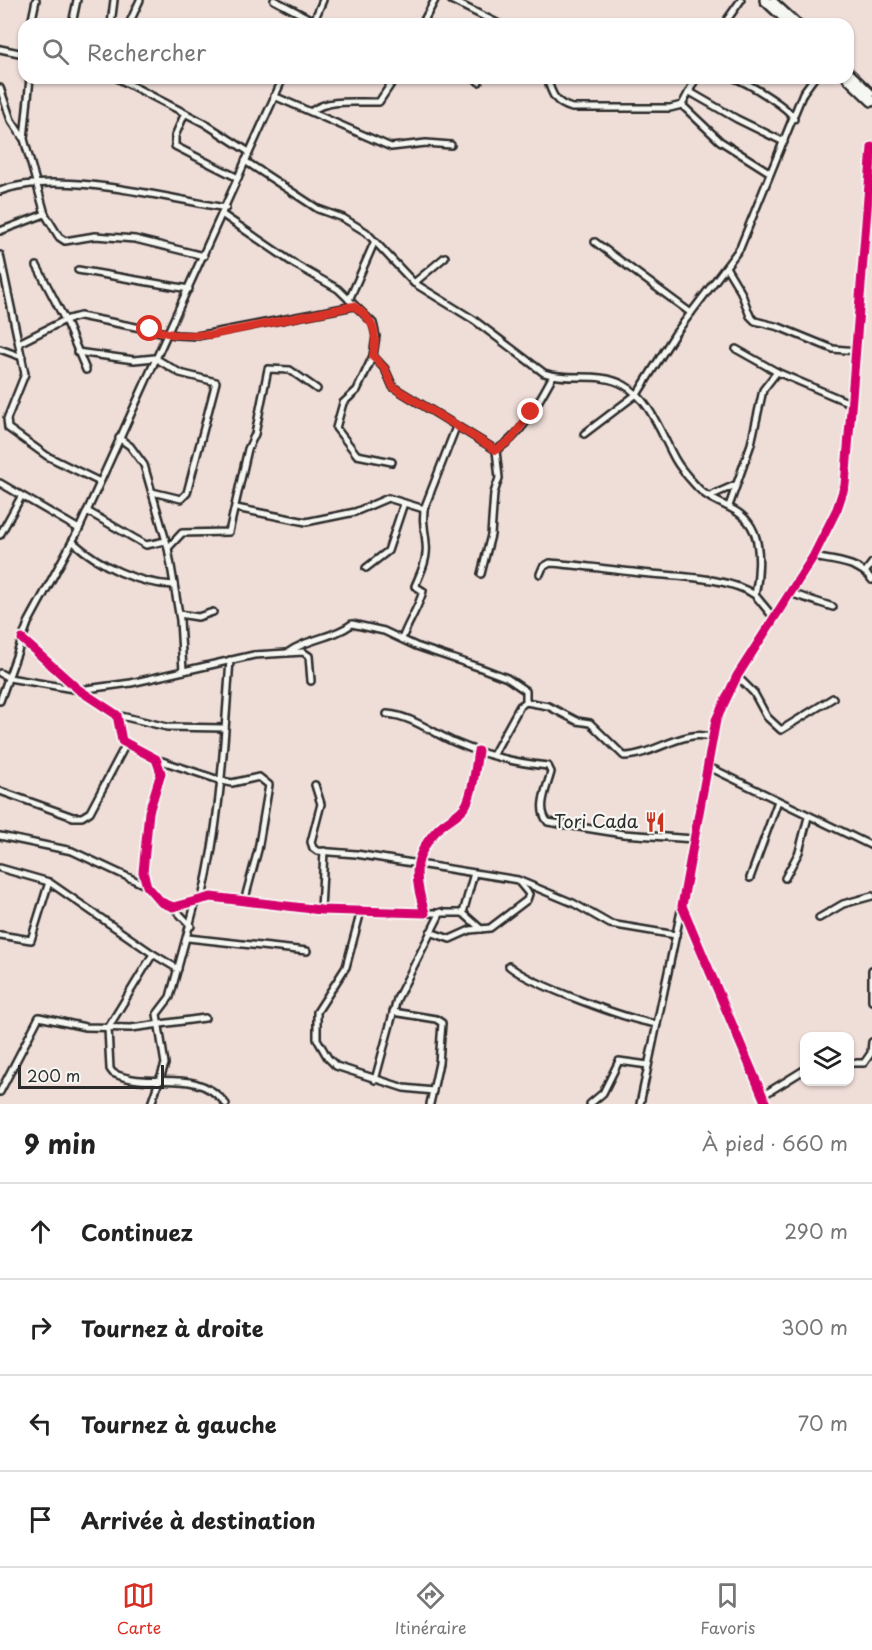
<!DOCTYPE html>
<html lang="fr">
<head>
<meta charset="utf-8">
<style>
  :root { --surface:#fff; --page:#f6f6f6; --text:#222; --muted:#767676; --line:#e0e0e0; --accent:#d93025 }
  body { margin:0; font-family:"Playpen Sans",sans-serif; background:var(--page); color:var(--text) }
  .controls { position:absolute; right:18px; bottom:18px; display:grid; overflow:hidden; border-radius:12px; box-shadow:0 2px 4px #0004 }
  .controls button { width:54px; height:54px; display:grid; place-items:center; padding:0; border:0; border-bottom:2px solid var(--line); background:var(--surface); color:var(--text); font:30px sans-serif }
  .scale { position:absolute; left:18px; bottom:15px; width:146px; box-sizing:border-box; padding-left:6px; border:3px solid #2b2b2b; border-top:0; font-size:16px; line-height:21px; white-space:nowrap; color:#2b2b2b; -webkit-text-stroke:4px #f6f6f2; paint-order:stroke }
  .stop { position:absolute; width:18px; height:18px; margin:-14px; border:4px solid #d93025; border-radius:50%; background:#fff }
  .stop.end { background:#d93025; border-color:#fff; box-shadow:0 2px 6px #0008 }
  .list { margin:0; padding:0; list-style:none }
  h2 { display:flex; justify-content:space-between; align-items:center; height:78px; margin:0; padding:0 24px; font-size:26px }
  h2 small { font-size:20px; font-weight:400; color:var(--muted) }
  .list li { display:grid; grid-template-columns:39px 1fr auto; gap:18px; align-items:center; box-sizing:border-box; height:96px; padding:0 24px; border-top:2px solid var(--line) }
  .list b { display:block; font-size:22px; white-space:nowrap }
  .list em { font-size:20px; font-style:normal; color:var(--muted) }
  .icon { flex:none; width:33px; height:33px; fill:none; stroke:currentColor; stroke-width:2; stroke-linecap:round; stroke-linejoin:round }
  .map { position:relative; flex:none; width:872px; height:1104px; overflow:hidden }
  .search { position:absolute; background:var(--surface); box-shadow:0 2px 4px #0004; left:18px; right:18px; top:18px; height:66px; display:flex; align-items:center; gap:15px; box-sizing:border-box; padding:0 21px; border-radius:18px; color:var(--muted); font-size:22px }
  .sheet { height:462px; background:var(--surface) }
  nav { display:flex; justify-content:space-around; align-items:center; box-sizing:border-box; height:84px; border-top:2px solid var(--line); background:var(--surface); font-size:16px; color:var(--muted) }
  nav a { display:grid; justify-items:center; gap:3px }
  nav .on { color:var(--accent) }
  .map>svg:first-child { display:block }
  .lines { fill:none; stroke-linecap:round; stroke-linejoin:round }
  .street-casing { stroke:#2b2b2b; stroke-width:10 }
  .highway-casing { stroke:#2b2b2b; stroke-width:14 }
  .street { stroke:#f6f6f2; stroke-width:5 }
  .highway { stroke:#f6f6f2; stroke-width:9 }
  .cycleway-casing { stroke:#f6f6f2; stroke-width:13 }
  .cycleway { stroke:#d6006c; stroke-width:9 }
  .route { stroke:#d93025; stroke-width:8 }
  .labels { text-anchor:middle; stroke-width:4.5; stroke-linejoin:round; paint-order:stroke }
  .poi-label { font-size:18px; fill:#2b2b2b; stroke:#f6f6f2; text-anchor:end }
</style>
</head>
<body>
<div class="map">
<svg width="872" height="1104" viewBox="0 0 872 1104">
  <rect width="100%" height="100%" fill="#efddd8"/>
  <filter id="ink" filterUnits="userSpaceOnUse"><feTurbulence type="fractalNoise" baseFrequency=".0167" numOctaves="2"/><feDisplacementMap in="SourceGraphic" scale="12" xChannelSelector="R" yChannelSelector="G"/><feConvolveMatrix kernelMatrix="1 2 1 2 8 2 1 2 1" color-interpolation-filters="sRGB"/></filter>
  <g filter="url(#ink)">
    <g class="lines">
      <g class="street-casing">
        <g id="street">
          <polyline points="274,0 314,21"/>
          <polyline points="451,0 499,24"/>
          <polyline points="773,0 799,24"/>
          <polyline points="313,23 323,0"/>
          <polyline points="31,24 36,0"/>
          <polyline points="72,24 77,0"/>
          <polyline points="111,24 114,0"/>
          <polyline points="129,24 140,0"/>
          <polyline points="422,24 435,0"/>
          <polyline points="724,24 741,0"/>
          <polyline points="0,49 24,54"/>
          <polyline points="848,70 872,93"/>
          <polyline points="117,78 204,123 249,152"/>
          <polyline points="475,78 479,82"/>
          <path d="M547,78C552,95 555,103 572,108H670L682,105L696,78"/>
          <path d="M734,78C746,82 789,107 794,119"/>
          <polyline points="0,88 11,120 23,138"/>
          <polyline points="690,92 737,119 784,142"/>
          <polyline points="274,96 391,147 426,143 451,145"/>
          <polyline points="682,105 720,141 769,172"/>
          <path d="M312,111C328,98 359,103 379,102L395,78"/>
          <polyline points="185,113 175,136 175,146 238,178"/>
          <path d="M245,161L318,209L343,218L366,232L414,283L474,320L544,373C570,382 599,371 624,385C650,399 661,434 675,459C681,470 690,479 698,488C715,507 743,505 754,532C761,549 759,577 755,595L774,618"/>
          <path d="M0,191C56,169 166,198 226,208"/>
          <polyline points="45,214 59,237 65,241 95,236 135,239 204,256"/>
          <polyline points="223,215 296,265 338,289 373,323 376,336 373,356 357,390 343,403 336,428 357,455 392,462"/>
          <polyline points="0,231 45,214 24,139 30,78"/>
          <polyline points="595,242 691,313"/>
          <polyline points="0,255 25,374 7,419 8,428 47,456 100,482"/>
          <polyline points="37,266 65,320 80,316 176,335 197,336 354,306"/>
          <polyline points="726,267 741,292 750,316 755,321 779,327 833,349 857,351"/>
          <polyline points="78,270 189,289"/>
          <polyline points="414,283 445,257"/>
          <polyline points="349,300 374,243"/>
          <polyline points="19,343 65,320 86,370"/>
          <polyline points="0,349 22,357"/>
          <polyline points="736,349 777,372 852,404"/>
          <polyline points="77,352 134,360 155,358 180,373 216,382 187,493 181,499 152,492"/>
          <path d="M373,356L385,369L393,387L496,450C524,434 537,403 553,376"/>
          <polyline points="584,434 638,393 675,334 740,248 803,93 814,78"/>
          <polyline points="119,438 130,446 144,465 168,548 180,620 183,671"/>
          <polyline points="0,483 79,529"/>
          <polyline points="710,496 735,485"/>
          <polyline points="729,506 751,444 763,390 777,372"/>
          <polyline points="236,508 306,522 355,512 388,498 424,509 456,427"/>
          <polyline points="87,511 146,545 166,541"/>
          <polyline points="0,535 21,497"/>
          <path d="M73,542C100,566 138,584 174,585"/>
          <polyline points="168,548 182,533 229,532 248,449 255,434 268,369 290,370 317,389"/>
          <path d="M813,557C833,561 860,562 872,580"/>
          <polyline points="366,568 388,551 404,503"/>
          <polyline points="866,571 872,563"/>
          <polyline points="481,574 491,535 494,493 499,478 496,450"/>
          <path d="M540,574L543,567L550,563C578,565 605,569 633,572C669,577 725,575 755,595"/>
          <polyline points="790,593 833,607"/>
          <polyline points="179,614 198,617 213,612"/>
          <path d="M22,639L79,690L117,715L122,741L156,759L161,773L149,812L143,872L147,886L161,902L173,907L211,897L321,910L425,913C415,879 410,858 438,829C446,820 459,816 466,805C474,790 475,768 478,751"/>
          <path d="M402,639C408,622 418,609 423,591L415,586C421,572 428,559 426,543C425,528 422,526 424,509"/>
          <path d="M287,653C307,638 332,639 352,624L384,631L416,646L481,668L507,678L526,691V702"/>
          <polyline points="0,673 9,678 79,690 131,683 254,655 303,652 309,656 311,681"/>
          <polyline points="737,676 754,693 767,717 781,730 833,698"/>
          <polyline points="0,701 28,623 79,529 283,78"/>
          <path d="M387,714C412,716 431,732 454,742C484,755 516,763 548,766L551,772C547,788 536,809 548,822L623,834L694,839"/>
          <polyline points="117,715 167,727 225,728"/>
          <path d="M493,755L520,706L526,702L548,706L577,721L590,723L624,756C653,756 685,727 713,738"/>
          <polyline points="156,759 222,781 232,783 259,777 269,785 258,850 244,902"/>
          <polyline points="707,766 872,846"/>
          <polyline points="315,785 321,804 311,842 313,848 317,851 356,854 518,880 573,903 610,924 676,935"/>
          <polyline points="0,791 73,817 82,817 90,812 126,744"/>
          <polyline points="0,836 72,851 147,886"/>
          <path d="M0,868L49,882L153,954L108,1028L110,1069L113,1073C152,1092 194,1064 226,1104"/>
          <polyline points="750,878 778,801"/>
          <polyline points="785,878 799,852 808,817"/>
          <path d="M202,898C221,819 224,740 230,660"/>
          <polyline points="173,907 191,926"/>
          <polyline points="321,910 324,851"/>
          <polyline points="361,911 346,967 317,1012 317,1039 328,1058 336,1066 404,1088 433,1091"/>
          <polyline points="425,913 463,913 481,929"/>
          <polyline points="463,913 474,873"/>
          <polyline points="819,918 843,904 872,896"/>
          <polyline points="430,932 450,939 470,930 490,928 527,900 529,894 519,882"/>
          <polyline points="0,935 31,940 49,882"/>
          <polyline points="188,938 307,951"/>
          <polyline points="153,954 178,969"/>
          <path d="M509,966C530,984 628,1020 657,1024"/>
          <polyline points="872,970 872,1001"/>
          <polyline points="393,1012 436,1019 442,1023 439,1063 430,1104"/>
          <polyline points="850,1063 864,1063 871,1053 872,1042"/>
          <polyline points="375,1080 397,999 441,912"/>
          <polyline points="0,1092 39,1017 85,1027 131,1028 205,1018"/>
          <polyline points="762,1096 804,1070"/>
          <polyline points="151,1104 165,1064 157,1014 170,997 196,901"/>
          <polyline points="590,1104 603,1093 619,1061 648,1065"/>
          <polyline points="640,1104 682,906"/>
          <polyline points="766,1104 682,906 716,720 737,676 813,557 837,509 845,485 872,147"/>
        </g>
      </g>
      <g class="highway-casing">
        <g id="highway">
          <polyline points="765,0 791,24"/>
          <polyline points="848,78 872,101"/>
        </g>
      </g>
      <use href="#street" class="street"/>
      <use href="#highway" class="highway"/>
      <g class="cycleway-casing">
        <g id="cycleway">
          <path d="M22,639L79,690L117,715L122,741L156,759L161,773L149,812L143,872L147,886L161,902L173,907L211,897L321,910L425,913C415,879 410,858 438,829C446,820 459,816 466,805C474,790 475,768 478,751"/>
          <polyline points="766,1104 682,906 716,720 737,676 813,557 837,509 845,485 872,147"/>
        </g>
      </g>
      <use href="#cycleway" class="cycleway"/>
    </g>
  </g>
  <g class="lines" filter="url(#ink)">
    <path class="route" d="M150,329L176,335H211L354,306C375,321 378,332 373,356L385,369L393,387L496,450L511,440L531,412"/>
  </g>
  <defs>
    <g id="restaurant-bare" transform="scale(1.62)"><path d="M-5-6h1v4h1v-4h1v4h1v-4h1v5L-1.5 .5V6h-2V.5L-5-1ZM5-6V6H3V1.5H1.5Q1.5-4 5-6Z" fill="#c8321e" stroke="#f6f6f2" stroke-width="2.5" paint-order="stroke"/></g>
  </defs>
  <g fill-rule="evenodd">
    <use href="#restaurant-bare" x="655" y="822"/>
  </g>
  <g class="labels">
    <g class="poi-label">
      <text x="638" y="828">Tori Cada</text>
    </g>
  </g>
</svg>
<div class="controls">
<button><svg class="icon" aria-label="layers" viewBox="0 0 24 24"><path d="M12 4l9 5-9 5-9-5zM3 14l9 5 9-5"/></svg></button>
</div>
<div class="scale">200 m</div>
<div class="stop" style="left:150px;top:329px"></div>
<div class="stop end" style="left:531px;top:412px"></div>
<div class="search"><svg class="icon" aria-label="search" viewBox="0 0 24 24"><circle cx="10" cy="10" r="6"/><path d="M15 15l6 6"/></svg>Rechercher</div>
</div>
<section class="sheet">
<h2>9 min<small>À pied · 660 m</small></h2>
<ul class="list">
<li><svg class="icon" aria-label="ahead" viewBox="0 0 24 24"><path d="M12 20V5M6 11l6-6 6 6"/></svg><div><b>Continuez</b></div><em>290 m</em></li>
<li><svg class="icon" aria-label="right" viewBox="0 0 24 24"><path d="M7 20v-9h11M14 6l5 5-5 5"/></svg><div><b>Tournez à droite</b></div><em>300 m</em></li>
<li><svg class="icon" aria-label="left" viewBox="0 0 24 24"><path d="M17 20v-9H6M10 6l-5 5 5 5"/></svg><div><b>Tournez à gauche</b></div><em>70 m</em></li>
<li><svg class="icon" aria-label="arrive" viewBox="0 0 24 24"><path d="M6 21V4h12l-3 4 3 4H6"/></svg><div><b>Arrivée à destination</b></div></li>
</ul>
</section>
<nav>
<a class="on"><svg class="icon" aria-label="map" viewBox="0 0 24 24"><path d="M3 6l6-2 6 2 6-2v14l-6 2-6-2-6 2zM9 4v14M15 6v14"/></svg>Carte</a>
<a><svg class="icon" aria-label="directions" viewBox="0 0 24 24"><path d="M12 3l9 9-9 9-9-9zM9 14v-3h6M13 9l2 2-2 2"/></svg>Itinéraire</a>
<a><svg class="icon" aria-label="saved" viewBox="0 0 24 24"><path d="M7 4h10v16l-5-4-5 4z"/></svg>Favoris</a>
</nav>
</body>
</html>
